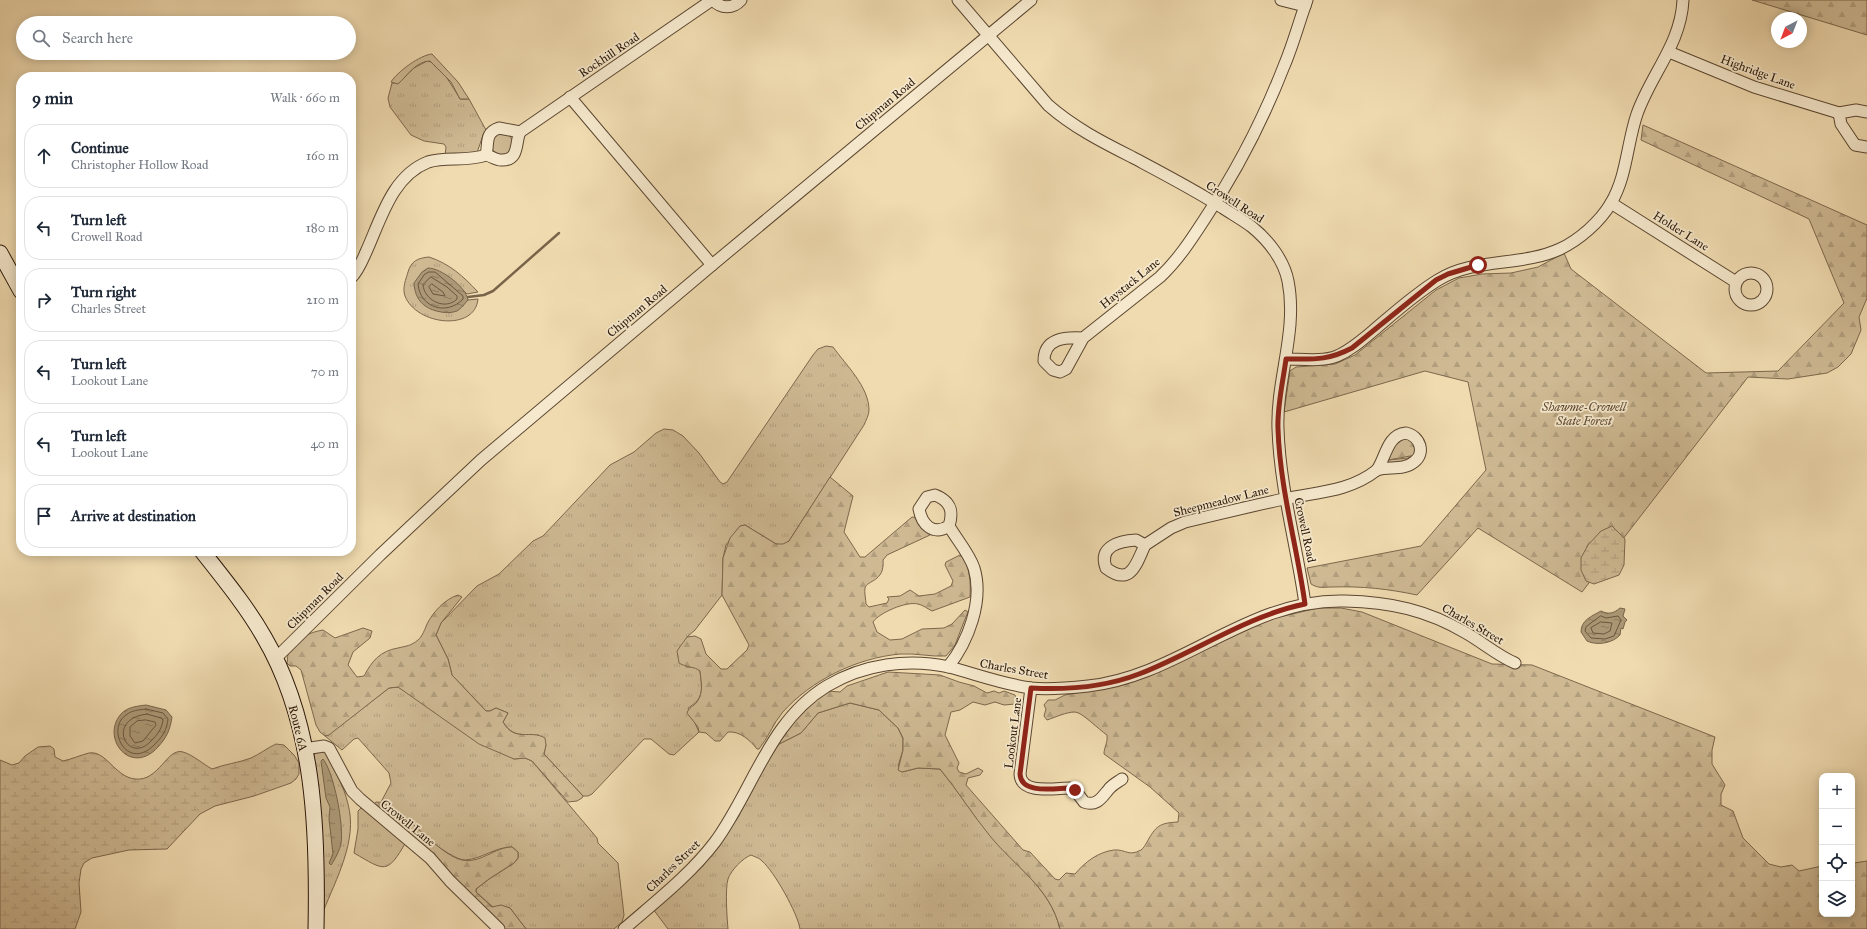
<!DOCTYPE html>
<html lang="en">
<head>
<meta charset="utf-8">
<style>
  :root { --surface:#fff; --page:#f6f6f7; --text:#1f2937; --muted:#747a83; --line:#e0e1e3 }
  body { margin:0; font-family:"IM FELL Great Primer",serif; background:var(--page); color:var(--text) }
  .controls { position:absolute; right:12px; bottom:12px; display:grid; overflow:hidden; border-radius:8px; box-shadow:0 2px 10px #0003 }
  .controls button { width:36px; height:36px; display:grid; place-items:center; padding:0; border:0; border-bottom:1px solid var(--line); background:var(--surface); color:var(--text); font:20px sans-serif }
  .compass { position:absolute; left:1771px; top:12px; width:36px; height:36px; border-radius:50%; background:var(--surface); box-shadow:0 2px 10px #0003; rotate:222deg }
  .stop { position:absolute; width:12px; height:12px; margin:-9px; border:3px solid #8f2418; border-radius:50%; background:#fff }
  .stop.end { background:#8f2418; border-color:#fff; box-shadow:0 1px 4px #0008 }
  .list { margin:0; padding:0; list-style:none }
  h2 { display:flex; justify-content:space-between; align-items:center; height:52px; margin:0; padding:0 16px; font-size:17px }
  h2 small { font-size:13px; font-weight:400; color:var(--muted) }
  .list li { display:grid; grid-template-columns:26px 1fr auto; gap:12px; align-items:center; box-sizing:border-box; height:64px; margin:0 8px 8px; padding:0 8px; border:1px solid var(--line); border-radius:16px }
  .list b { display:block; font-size:15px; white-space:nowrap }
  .list p { margin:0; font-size:13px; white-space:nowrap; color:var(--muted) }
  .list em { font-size:13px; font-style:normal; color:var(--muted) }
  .icon { flex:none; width:22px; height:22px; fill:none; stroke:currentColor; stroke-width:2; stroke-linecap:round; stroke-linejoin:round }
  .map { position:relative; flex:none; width:1867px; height:929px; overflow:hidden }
  .search { position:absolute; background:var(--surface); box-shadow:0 2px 10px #0003; left:16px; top:16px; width:340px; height:44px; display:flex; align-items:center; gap:10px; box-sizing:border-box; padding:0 14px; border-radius:22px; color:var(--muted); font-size:15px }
  .panel { position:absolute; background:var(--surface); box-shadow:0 2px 10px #0003; left:16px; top:72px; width:340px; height:484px; border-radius:16px }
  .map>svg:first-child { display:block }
  .grass { fill:url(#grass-tufts); stroke:#7c674c }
  .forest { fill:url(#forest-firs); stroke:#7c674c }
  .wetland { fill:url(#wetland-marsh); stroke:#7c674c }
  .garden { fill:#ceb993; stroke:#7c674c }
  .water { fill:url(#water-ripples); stroke:#786449 }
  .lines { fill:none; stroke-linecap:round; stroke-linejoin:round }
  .shore { stroke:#6a563e; stroke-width:1 }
  .stream { stroke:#786449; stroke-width:2.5 }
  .minor-casing { stroke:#5b4630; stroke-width:13 }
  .secondary-casing { stroke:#291506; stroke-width:17 }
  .minor { stroke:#f5e8cc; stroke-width:11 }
  .secondary { stroke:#f5e8cc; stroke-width:15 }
  .route { stroke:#8f2418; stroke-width:5 }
  .labels { text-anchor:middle; stroke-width:3.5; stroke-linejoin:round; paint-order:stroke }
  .street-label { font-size:12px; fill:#291506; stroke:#f5e8cc }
  .park-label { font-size:12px; font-style:italic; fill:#5b4630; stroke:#f5e8cc }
</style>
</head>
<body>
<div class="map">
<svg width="1867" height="929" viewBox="0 0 1867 929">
  <defs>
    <pattern id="grass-tufts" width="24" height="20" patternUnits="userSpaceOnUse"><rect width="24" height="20" fill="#ceb993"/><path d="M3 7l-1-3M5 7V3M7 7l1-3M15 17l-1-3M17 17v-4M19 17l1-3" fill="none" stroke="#b19e7d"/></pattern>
    <pattern id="forest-firs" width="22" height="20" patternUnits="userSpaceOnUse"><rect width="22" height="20" fill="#ceb993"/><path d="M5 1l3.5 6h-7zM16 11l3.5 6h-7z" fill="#b19e7d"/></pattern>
    <pattern id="wetland-marsh" width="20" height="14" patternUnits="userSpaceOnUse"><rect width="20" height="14" fill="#ceb993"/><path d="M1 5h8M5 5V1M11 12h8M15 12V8" fill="none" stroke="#b19e7d"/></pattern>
    <pattern id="water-ripples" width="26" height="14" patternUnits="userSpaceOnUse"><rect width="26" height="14" fill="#ac9876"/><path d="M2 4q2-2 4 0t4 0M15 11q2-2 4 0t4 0" fill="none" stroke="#8c7b5f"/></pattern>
  </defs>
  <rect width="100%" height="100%" fill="#f0dbb0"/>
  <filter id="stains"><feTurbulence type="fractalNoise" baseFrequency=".005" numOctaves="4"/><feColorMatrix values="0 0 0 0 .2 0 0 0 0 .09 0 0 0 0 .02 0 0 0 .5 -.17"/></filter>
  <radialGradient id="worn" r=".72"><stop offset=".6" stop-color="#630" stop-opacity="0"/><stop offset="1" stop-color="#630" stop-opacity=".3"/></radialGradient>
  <g class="grass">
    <path d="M427,61C439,62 454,89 460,99H469L486,130L483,135L477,153L445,156L446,147L444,144L424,141L411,135L390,107L388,98L392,83H399L414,68Z"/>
    <path d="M429,257C450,264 463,276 478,292L467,294L452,280L458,310L468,300L478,299C475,332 416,325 405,296C402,288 406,279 408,272C411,261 418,258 429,257Z"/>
    <path d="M826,346L833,347C846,365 869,387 869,410C869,415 866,420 864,425L789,541L783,545L776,544L745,525L740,526L726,545L723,558L722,595L695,630L687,637L686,667H695L700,671C702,688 705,698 688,708L699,732L674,755L669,754L651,739H644L592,794L588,796H583L544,754L546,745L539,735C524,735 512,737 503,722L508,713L496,708L490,711H486L452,675L448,659L436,635L441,623L477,586L499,574L533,541L543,536L610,465L634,452L656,433L664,429L673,430L683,436L699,453L720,482L723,484L727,482L813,355L818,349Z"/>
    <polygon points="1412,455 1416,455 1407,462 1387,463 1388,460 1408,458"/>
    <path d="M398,687L514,759L525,758L532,761L597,838L598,843L618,863L624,915L622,922L614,929H526L510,908L493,907L476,892V889L489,879L514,863L518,858V852L512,847C495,847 482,859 465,860C450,861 396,813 381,802L391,783L389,773L358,738L354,739L342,750L325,736L329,734L389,688Z"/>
    <path d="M850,703L879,710L898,728L903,739V750L898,766L902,772L918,768L940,769C958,790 972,814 990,835C1015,867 1050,887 1060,929H800C798,914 774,871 762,861C760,858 755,857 751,855C743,858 731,870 728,879C725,889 727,918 728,929H668L653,909L703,862L737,819L774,750L779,744L801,733L818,713Z"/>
    <path d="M323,751L327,753C334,770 344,786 348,804C358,840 336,879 323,912L313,756L316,753Z"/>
    <path d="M363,806L406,842C387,875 385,871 354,853L358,829V811Z"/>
  </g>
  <g class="forest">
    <polygon points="1752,0 1867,0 1867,35"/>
    <path d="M1643,125L1867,225V298L1859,317L1861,330L1851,354L1838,367L1827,373L1788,379L1748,377L1582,592L1478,528L1417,595C1389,589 1362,586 1332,587C1324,587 1319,589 1311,584L1307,568L1421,546L1486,470L1468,382L1425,371L1284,412L1290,371L1296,367L1335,364L1355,355L1436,290L1459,278L1482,274L1511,273L1538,267L1564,253L1571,269L1706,373L1778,371L1844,303L1809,219L1641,140Z"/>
    <polygon points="1403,437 1415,442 1416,455 1388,460 1394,445"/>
    <path d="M830,477L853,496L844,532L860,557H865L912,517L918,518L931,531L930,535L887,555L883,560C885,582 867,580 865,588C864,592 866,600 866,604L869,607L887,603L889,599L887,597L900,596L910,590L919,596L935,594L951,586L953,581L945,565L946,562L960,555C970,562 971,585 970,597L932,611C928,609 923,605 918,604C906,601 879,613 873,622L877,632L890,640L902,639L922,629L944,628L952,624L965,610L968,612L967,614L955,645L946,656C931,657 916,653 900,654C857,658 811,680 782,713C773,724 768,738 759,749H757C750,740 740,731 728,732L720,741H715L706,733L699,732L698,727L687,713C689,707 693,707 697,702C704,692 701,682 700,671C694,666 687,668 679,663L677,651L687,637L695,636L701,639L706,654L721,669H727L747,650L749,645L722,595L723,558L730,538L740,526L745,525L776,544H783L789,541Z"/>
    <path d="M458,595L462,597L441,623L436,635L448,659L452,675L486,711H490L496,708L508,713L503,722C515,743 530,729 545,738L546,745L544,754L583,796L582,798L577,801L568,802L532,761L525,758L514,759L479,744L398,687L389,688L329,735L325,736L320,732L316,725L301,670L296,666H290L287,663C288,659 287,654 289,650C295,638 311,632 323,630L335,638L363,628L372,631L370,638L353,652L348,665L357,677L364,676C372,661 380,651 398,648C406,646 411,646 418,640C422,637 425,629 427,624C433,612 445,599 458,595Z"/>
    <path d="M1318,608H1341L1362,612L1492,664L1532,665L1715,737L1712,750V764L1725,785L1721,794V805L1733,811L1743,838L1769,864L1781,867L1792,865L1799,871L1822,866V914H1852V865L1854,863L1867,861V929H1060C1050,887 1015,867 990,836C972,814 958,791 940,769L918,768L902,772L898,770L903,750V738L898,728L879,710L850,703L818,713L801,733L779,744L774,750C782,726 808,705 827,691L840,692L847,686L888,672L940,675L959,682L974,686L987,693L994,691L999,693L1004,691L1015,695L1017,700L1015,704L1004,705L995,702L985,705L973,702L960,710L951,712L945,735L959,763L957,768L959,772L966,774L978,768L983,771L980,775L968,778L966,785L1023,850L1030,852L1055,879L1059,880L1066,873L1075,874C1085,862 1098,852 1114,850C1126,849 1128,857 1141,850C1144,848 1145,845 1147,842C1156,826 1159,823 1178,822L1179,813L1150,787L1104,754C1104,747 1108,743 1107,735C1099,730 1082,712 1075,712C1066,712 1056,717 1047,720L1044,716L1046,709L1044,705L1048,700H1055L1065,695L1127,684L1152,674L1271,619Z"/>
    <path d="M376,802C399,801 435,854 462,860C480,864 495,847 512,847L518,852V858L514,863L489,879L476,889V892L492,907L501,905L510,908L526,929H503L374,804Z"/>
  </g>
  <g class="wetland">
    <polygon points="1612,526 1625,539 1624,565 1619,575 1594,584 1586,581 1581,570 1581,558 1588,545 1601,531"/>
    <path d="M276,744L284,745L294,755L299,763V774L296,779L291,783L254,796L215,806L200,814L167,849L129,850L92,858L84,863L81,869L79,883L81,912L75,929H0V760L12,765L19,763L25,756L38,747L50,746L54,749L55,757L63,761C72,759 81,755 89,753C106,750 115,777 135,779C159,782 167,747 183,752C193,755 203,764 212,769C225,764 238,763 251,758C260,754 267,748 276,744Z"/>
  </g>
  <g class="garden">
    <path d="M432,54L458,82L469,99H460L451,82L430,61C416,61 407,76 398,84L391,82C397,72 420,55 432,54Z"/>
    <circle cx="502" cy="144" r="11"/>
  </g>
  <g class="water">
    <path d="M428,268C441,268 466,287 468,300C465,303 461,309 457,311C451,313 447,313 441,312C424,309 415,300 414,283L422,272Z"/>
    <path d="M1620,608L1625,609L1623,616L1627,620L1625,622L1623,629L1621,628L1620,635C1613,643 1597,646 1587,641L1581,632C1581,620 1592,616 1601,611C1609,615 1614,613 1620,608Z"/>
    <path d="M146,705L166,710L172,717C170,730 167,737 158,747C131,777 100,738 121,714C127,707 138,706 146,705Z"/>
    <path d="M323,759C334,773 344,825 341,843C340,850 335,859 331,865L329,863L333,854L329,819L330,807L326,798L321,761Z"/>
  </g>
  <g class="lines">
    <g class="shore">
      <path d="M429,272H435L463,296V299C447,316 420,308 418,284L424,275Z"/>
      <path d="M431,277L447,287L457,296V299C445,311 424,300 423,285Z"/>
      <polygon points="432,284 443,292 445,296 433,294 429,287"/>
      <polygon points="1601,616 1606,618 1618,616 1621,620 1614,636 1605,639 1591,638 1585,631 1586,627"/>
      <polygon points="1601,622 1612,623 1610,631 1604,634 1593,633 1591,628"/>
      <path d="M146,709L163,713L168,719C167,729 163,736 156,743C128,774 105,729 126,715C132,710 139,710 146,709Z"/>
      <path d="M147,714L161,718L163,720C162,729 157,735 151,741C128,766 104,719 147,714Z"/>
      <polygon points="146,720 155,722 156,725 143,741 135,743 130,736 130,727 137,721"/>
    </g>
    <polyline class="stream" points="468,297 484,295 493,291 559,233"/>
    <g class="minor-casing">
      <g id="minor">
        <path d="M713,0C721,9 733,9 741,0"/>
        <path d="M958,0L1048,105C1073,127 1102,142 1132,157C1162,173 1193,189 1223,208C1232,214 1243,220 1252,227C1268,240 1284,260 1288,281C1298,331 1276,380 1278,429C1280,489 1297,546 1305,604"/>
        <polyline points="1281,0 1305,6"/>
        <polyline points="1669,52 1754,87 1839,113"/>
        <polyline points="570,97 712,265"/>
        <polyline points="1867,112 1856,110 1839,113 1841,124 1855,145 1867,147"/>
        <path d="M499,128L520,132C515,142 520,161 501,160C496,160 491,156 486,155C489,144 484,133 499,128Z"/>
        <polyline points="520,132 712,0"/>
        <polyline points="1611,203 1736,282"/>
        <circle cx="1751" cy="289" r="16"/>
        <path d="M351,278C358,271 362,261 366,252C381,219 392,176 428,162C445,156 468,162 486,155"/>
        <path d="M1083,338C1065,337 1044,338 1044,361L1053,370L1060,372L1066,369L1083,338L1160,277C1178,260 1191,240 1204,220C1236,172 1263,120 1284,66C1293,45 1299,22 1307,0"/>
        <path d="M1286,359C1302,359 1322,362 1337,356C1351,350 1362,340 1374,330C1394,313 1415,294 1438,280C1475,257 1521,267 1560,249C1579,240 1600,222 1611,203C1627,176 1627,143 1637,114C1651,74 1681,44 1683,0"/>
        <path d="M1406,433C1420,436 1426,453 1414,462C1403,471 1389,466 1377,470C1386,457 1387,435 1406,433Z"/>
        <path d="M1136,540L1145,545C1136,564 1131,587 1106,568C1098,546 1120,541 1136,540Z"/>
        <path d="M1145,545L1171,528L1185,522C1218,514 1251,506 1284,499C1317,492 1349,492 1377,470"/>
        <polyline points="275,659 380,555 481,460 712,265 1031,0"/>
        <path d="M948,667C968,642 984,601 974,568C969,553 957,540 949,526C933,536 922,525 919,509L927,497L935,495C950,501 954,510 949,526"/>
        <path d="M1031,688L1020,774C1021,795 1055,788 1070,788L1075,790L1084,802C1097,807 1102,797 1109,789C1113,784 1118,782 1122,779"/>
        <polyline points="304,749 324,746 329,748 352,791 360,799 430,858 450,881 499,929"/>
        <path d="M624,929C655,902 690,875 715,842C753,790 769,721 827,686C864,664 908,658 949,667C976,674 1002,684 1031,688C1050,690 1069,688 1088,686C1181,676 1248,598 1345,601C1390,602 1427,610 1466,633C1482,642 1498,656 1515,663"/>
      </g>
    </g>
    <g class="secondary-casing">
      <g id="secondary">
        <polyline points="0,253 21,291"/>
        <path d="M202,551C224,579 247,607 264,637C315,724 318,831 316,929"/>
      </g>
    </g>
    <use href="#minor" class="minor"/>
    <use href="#secondary" class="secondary"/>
  </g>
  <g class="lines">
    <path class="route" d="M1075,790L1070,788C1056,788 1021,795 1020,774L1031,688C1067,690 1105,687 1139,674C1196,652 1246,616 1305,604C1297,546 1280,489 1278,429C1277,406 1283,382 1286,359C1313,359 1327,361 1352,348L1436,280L1448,274L1478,265"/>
  </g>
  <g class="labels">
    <g class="street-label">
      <text transform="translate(609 55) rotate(-34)" y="4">Rockhill Road</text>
      <text transform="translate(1758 72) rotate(20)" y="4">Highridge Lane</text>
      <text transform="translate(885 104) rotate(-40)" y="4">Chipman Road</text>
      <text transform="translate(1235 202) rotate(33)" y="4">Crowell Road</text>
      <text transform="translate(1681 231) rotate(32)" y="4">Holder Lane</text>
      <text transform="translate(1130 283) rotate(-39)" y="4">Haystack Lane</text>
      <text transform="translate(637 311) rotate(-40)" y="4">Chipman Road</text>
      <text transform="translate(1221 501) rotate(-14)" y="4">Sheepmeadow Lane</text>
      <text transform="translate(1305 530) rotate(78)" y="4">Crowell Road</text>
      <text transform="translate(315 601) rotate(-45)" y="4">Chipman Road</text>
      <text transform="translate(1473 624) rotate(30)" y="4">Charles Street</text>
      <text transform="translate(1014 669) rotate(10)" y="4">Charles Street</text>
      <text transform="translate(298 728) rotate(76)" y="4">Route 6A</text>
      <text transform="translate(1013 733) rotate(-83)" y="4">Lookout Lane</text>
      <text transform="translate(408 823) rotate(39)" y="4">Crowell Lane</text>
      <text transform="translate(673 866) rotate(-44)" y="4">Charles Street</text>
    </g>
    <g class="park-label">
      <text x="1584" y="411">Shawme-Crowell<tspan x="1584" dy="14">State Forest</tspan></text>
    </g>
  </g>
  <rect width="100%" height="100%" filter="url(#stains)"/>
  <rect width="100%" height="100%" fill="url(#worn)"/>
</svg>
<div class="controls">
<button>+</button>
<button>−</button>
<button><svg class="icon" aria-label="locate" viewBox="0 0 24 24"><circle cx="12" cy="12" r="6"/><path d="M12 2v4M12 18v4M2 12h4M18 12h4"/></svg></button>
<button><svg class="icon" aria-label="layers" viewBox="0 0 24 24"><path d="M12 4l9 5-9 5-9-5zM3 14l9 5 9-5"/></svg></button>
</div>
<svg class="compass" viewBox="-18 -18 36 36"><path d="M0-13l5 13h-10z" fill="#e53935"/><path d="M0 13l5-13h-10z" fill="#747a83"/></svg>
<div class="stop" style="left:1478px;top:265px"></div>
<div class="stop end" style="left:1075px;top:790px"></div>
<div class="search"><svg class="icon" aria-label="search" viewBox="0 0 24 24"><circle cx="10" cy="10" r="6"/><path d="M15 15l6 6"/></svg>Search here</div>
<section class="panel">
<h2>9 min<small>Walk · 660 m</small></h2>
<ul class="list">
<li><svg class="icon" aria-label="ahead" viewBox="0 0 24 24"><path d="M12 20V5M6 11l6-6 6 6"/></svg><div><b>Continue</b><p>Christopher Hollow Road</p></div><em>160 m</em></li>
<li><svg class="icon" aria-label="left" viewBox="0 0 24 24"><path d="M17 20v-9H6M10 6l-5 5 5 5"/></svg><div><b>Turn left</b><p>Crowell Road</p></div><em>180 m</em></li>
<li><svg class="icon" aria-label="right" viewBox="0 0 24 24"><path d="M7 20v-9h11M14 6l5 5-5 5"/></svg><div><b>Turn right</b><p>Charles Street</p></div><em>210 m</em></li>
<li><svg class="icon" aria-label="left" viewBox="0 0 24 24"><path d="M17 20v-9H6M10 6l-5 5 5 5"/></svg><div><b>Turn left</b><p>Lookout Lane</p></div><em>70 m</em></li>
<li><svg class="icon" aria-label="left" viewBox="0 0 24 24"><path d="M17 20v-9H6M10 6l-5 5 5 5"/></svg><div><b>Turn left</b><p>Lookout Lane</p></div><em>40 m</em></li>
<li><svg class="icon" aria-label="arrive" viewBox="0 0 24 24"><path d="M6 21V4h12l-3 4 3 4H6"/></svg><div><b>Arrive at destination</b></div></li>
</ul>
</section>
</div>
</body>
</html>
